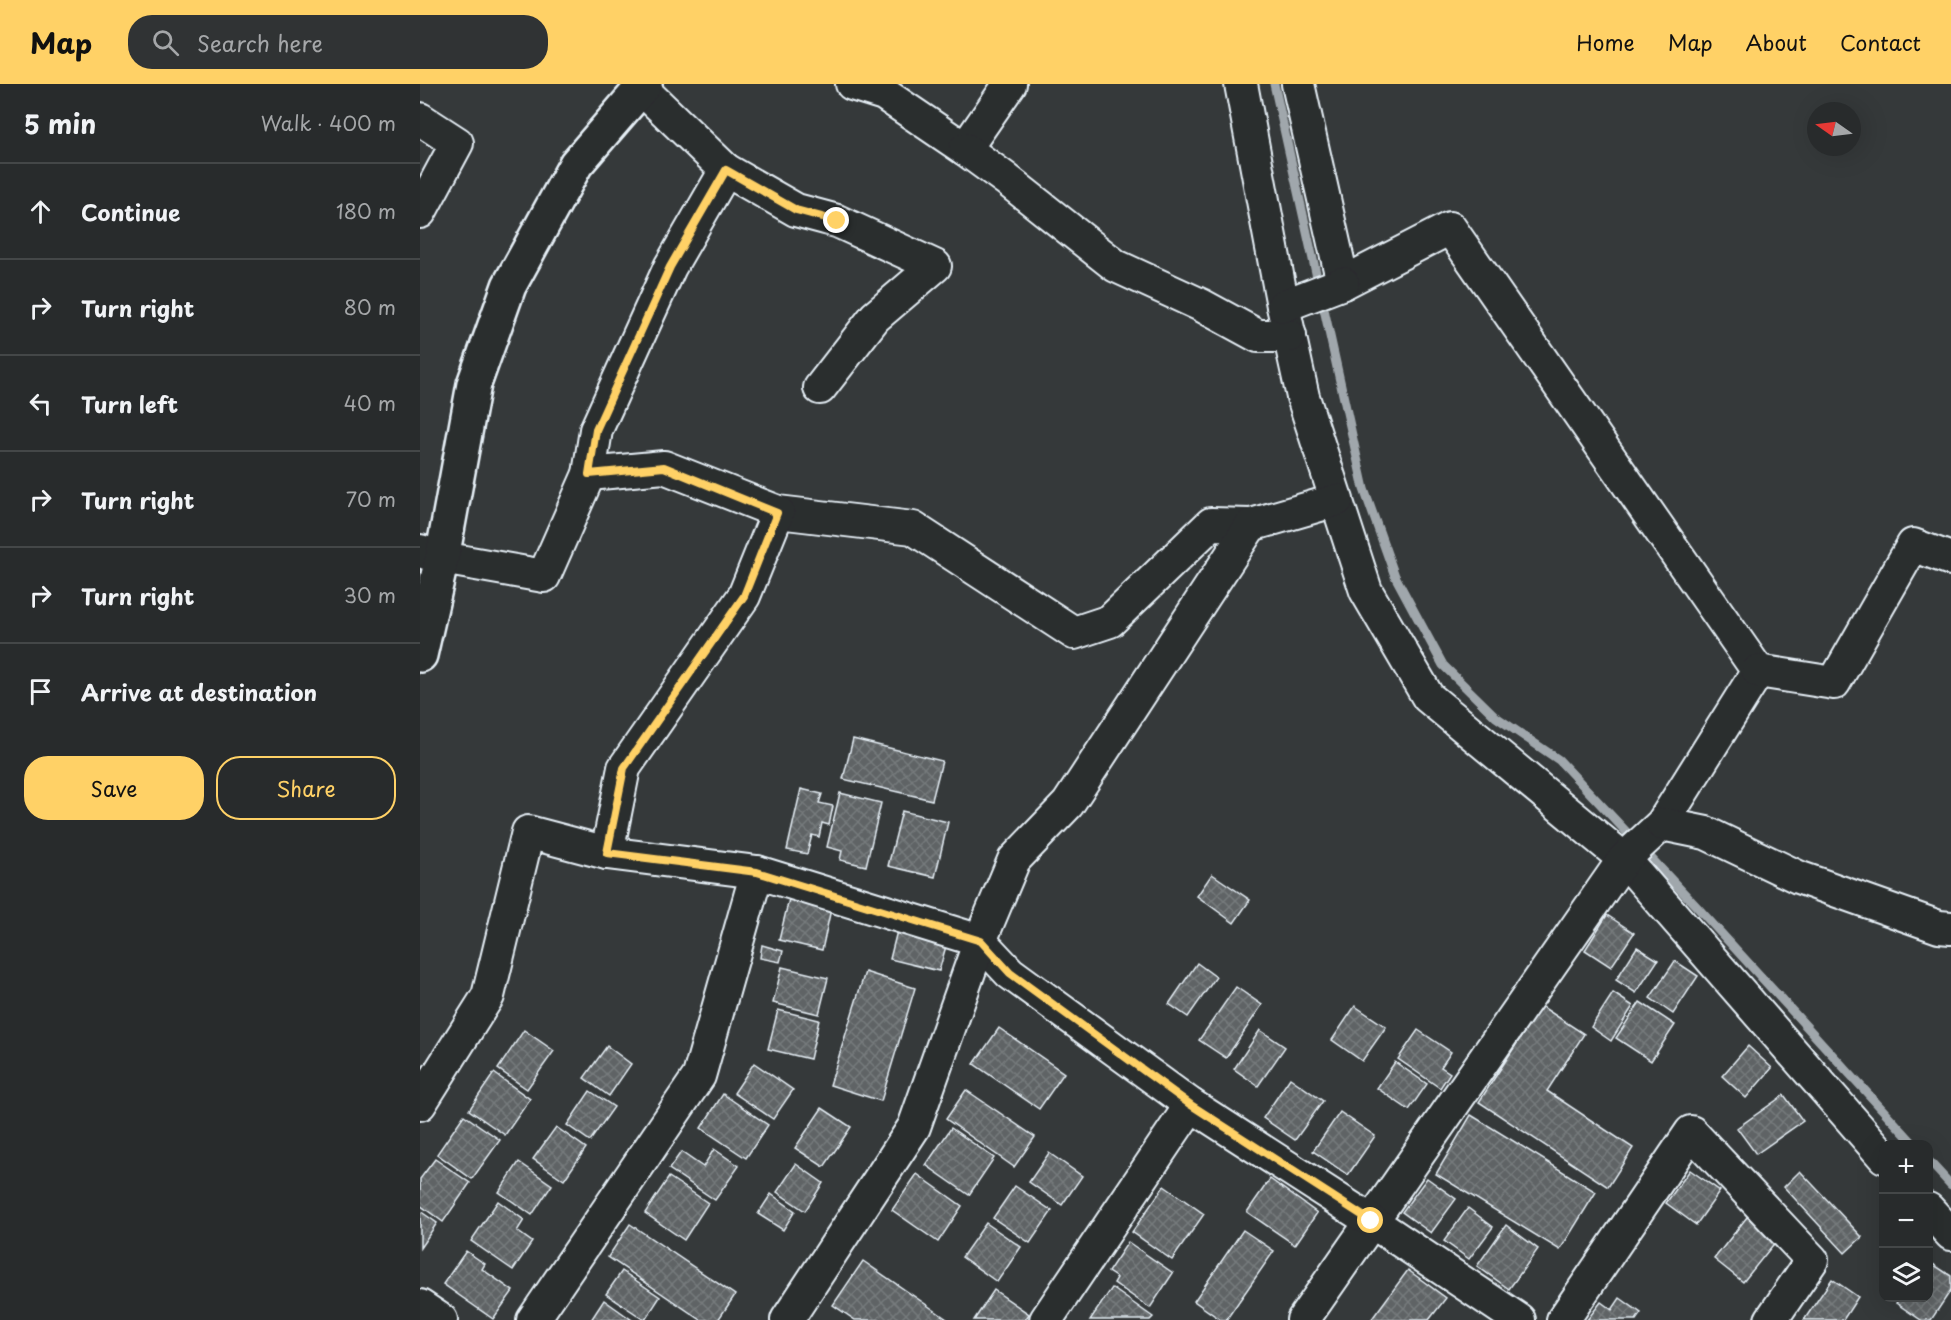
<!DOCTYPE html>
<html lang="en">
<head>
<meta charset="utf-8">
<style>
  :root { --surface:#282b2c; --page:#303334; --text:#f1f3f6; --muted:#a5a7a9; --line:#444748; --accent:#ffd166 }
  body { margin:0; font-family:"Playpen Sans",sans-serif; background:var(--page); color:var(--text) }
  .controls { position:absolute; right:18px; bottom:18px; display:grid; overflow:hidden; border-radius:12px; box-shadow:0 6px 24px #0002 }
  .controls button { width:54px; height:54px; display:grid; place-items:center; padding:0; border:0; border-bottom:2px solid var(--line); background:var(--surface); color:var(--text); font:30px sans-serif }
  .compass { position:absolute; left:1387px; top:18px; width:54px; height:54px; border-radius:50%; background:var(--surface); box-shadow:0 6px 24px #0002; rotate:284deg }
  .stop { position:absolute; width:18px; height:18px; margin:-14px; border:4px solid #ffd166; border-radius:50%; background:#fff }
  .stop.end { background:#ffd166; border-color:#fff; box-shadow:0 2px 6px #0008 }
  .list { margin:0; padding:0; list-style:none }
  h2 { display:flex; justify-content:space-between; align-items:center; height:78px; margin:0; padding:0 24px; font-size:26px }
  h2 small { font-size:20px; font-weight:400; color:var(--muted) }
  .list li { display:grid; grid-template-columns:39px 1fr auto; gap:18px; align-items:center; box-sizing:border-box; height:96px; padding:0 24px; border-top:2px solid var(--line) }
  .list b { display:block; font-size:22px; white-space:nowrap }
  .list em { font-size:20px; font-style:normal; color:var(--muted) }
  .actions { display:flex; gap:12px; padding:18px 24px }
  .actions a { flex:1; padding:14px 0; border:2px solid var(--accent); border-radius:24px; text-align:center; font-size:21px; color:var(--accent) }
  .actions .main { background:var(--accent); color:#111 }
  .icon { flex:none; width:33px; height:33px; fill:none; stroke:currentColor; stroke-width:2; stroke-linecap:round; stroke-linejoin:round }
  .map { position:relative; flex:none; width:1531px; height:1236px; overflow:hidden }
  header { display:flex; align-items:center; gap:36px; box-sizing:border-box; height:84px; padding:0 30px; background:var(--accent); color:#111 }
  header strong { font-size:28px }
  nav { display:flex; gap:33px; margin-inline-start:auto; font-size:21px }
  .search { width:420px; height:54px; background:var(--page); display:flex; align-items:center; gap:15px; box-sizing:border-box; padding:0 21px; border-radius:24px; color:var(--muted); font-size:22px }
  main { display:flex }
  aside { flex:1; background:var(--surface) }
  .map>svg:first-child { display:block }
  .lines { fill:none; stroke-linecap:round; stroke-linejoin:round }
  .stream { stroke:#a0a7ac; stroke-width:9 }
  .building { fill:url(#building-cross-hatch); stroke:#e8f1f8; stroke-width:1.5 }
  .minor-casing { stroke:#e8f1f8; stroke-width:36 }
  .tertiary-casing { stroke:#e8f1f8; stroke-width:38 }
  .minor { stroke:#2a2d2e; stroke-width:32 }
  .tertiary { stroke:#2a2d2e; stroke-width:33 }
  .route { stroke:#ffd166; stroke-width:8 }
</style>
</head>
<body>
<header>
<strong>Map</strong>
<div class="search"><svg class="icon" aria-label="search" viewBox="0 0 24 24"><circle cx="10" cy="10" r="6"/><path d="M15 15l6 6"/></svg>Search here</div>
<nav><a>Home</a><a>Map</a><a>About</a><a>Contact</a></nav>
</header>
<main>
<aside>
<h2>5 min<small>Walk · 400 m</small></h2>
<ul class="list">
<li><svg class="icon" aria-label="ahead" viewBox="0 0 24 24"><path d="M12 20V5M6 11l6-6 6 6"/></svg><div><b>Continue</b></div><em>180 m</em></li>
<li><svg class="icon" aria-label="right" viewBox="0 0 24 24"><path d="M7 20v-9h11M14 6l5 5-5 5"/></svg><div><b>Turn right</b></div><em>80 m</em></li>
<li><svg class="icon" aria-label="left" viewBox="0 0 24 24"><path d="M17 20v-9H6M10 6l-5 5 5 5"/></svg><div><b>Turn left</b></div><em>40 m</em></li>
<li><svg class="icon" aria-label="right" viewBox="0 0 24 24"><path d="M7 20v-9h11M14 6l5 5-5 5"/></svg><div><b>Turn right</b></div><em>70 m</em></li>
<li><svg class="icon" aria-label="right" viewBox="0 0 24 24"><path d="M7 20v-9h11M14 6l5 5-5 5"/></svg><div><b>Turn right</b></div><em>30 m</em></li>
<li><svg class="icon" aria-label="arrive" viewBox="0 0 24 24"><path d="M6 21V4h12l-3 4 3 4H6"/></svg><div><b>Arrive at destination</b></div></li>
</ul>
<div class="actions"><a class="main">Save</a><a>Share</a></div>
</aside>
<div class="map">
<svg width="1531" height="1236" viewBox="0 0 1531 1236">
  <defs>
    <pattern id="building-cross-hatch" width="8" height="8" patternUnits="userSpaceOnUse" patternTransform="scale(1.5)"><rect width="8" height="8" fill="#5f6365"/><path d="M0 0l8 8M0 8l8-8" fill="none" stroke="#767a7c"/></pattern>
  </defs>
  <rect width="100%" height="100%" fill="#35393a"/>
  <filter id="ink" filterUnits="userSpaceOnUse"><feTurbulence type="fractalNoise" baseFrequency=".0167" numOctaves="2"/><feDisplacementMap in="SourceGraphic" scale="12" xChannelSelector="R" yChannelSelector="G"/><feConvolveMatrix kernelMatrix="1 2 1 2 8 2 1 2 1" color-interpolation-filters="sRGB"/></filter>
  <g filter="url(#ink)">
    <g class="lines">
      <g class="stream">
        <polyline points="854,0 944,405 975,492 1023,581 1076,633 1139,676 1278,824 1494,1060"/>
        <polyline points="1508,1076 1531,1101"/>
      </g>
    </g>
    <g class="building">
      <polygon points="433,655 522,677 512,716 423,695"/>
      <polygon points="381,705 402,710 399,719 413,722 409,741 402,739 399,753 392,751 387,770 367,766"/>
      <polygon points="420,709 461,719 446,782 420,776 422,767 407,763"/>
      <polygon points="482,727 528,738 515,793 468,782"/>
      <polygon points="792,790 830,816 814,839 777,812"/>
      <polygon points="369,815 411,825 402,866 359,856"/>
      <polygon points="1187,831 1214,849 1191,883 1165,866"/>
      <polygon points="479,839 505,845 502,856 526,862 519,887 470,875"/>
      <polygon points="342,861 363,867 360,878 340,874"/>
      <polygon points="1217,863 1238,876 1216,909 1196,896"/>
      <polygon points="1255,877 1278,892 1253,930 1230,914"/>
      <polygon points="777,879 796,893 768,933 749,920"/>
      <polygon points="362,883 408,894 399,930 353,919"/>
      <polygon points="445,888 495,904 461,1017 410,1001"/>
      <polygon points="816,903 842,921 806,974 779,956"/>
      <polygon points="1193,909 1213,922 1191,957 1171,943"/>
      <polygon points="1220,918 1255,941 1231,977 1196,954"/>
      <polygon points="935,922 966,943 942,977 912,956"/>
      <polygon points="1121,922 1164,950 1127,1007 1213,1064 1188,1103 1059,1018"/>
      <polygon points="358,926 399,936 390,975 348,965"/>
      <polygon points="579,944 644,989 619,1025 554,980"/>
      <polygon points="104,946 134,967 107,1005 78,985"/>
      <polygon points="840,946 865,963 838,1002 814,985"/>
      <polygon points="998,946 1031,968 1021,983 1030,989 1020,1004 978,975"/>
      <polygon points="187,962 211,980 189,1012 164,994"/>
      <polygon points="1328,962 1352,984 1326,1014 1302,992"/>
      <polygon points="975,978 1007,1000 989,1026 957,1004"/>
      <polygon points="334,979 373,1006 353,1035 314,1009"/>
      <polygon points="74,989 110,1015 85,1051 49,1026"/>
      <polygon points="870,994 903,1017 875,1056 843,1034"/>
      <polygon points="546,1006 615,1053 594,1083 526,1035"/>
      <polygon points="170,1007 194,1023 170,1057 147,1041"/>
      <polygon points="303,1010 348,1041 326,1074 281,1044"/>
      <polygon points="1364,1011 1383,1037 1336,1070 1317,1044"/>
      <polygon points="402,1024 431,1043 404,1083 375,1064"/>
      <polygon points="920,1028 955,1052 928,1091 893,1067"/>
      <polygon points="44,1031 80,1056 52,1095 17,1070"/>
      <polygon points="1051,1031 1176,1108 1140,1166 1016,1090"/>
      <polygon points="136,1043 166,1064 144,1096 113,1075"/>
      <polygon points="531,1044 574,1074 549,1111 506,1081"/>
      <polygon points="294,1065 319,1082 295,1116 249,1085 261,1068 283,1083"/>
      <polygon points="629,1069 662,1092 642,1121 609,1098"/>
      <polygon points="15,1075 50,1099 23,1138 0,1121 0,1095"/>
      <polygon points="99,1078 132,1101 112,1131 79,1108"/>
      <polygon points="376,1080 403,1099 385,1127 357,1108"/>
      <polygon points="1270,1086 1300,1107 1276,1141 1246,1119"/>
      <polygon points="1380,1087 1442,1153 1425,1169 1364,1103"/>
      <polygon points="497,1090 542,1122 518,1158 472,1126"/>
      <polygon points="249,1093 288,1119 264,1156 225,1129"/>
      <polygon points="1007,1094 1036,1115 1011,1149 982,1128"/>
      <polygon points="850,1095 897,1129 875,1161 827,1128"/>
      <polygon points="595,1102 632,1127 610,1159 573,1134"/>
      <polygon points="744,1102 784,1130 752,1176 712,1148"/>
      <polygon points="351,1110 375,1127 363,1146 338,1130"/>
      <polygon points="78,1117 104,1136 97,1147 112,1158 93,1186 51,1157"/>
      <polygon points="1048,1124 1073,1143 1049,1175 1024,1157"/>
      <polygon points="0,1127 17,1139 0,1164"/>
      <polygon points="1327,1133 1357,1156 1323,1198 1294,1175"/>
      <polygon points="566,1139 601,1163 577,1198 542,1173"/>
      <polygon points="210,1140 315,1211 298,1236 281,1236 188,1173"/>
      <polygon points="1086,1141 1118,1165 1089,1205 1057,1182"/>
      <polygon points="823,1146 854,1167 806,1236 801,1236 774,1217"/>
      <polygon points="708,1158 753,1189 730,1224 694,1199 697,1194 688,1188"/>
      <polygon points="46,1167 65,1180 62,1185 93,1207 73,1235 23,1200"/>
      <polygon points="443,1177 527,1235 526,1236 435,1236 413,1221"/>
      <polygon points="1508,1177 1531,1192 1531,1206 1511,1236 1501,1236 1476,1219 1480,1214 1508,1214"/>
      <polygon points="988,1186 1026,1214 1009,1236 951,1236"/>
      <polygon points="202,1187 240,1213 225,1236 186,1210"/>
      <polygon points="1412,1195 1438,1213 1423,1236 1384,1236"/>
      <polygon points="692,1204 733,1233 730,1236 670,1236"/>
      <polygon points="574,1206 609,1230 605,1236 554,1236"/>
      <polygon points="1200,1214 1221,1229 1216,1236 1167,1236 1181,1218 1192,1226"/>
      <polygon points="184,1216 212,1236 171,1236"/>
    </g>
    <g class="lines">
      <g class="minor-casing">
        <g id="minor">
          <polyline points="432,0 464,10 545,65 590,0"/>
          <polyline points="821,0 863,222 883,313 946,507 1008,613 1204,775 1464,1073"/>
          <polyline points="878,0 923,199 1030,144 1338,587 1242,740 1204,775 883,1236"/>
          <polyline points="0,35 37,59 0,128"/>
          <polyline points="545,65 586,95 696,182 781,221 838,252 870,252"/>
          <polyline points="306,86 376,126 417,137 515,182 455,233 400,304"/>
          <polyline points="863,222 923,199"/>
          <polyline points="169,390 244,383 358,428 493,444 654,549 690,537 791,440 831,441"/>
          <polyline points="0,467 22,474 124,492 169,390 176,346 250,183 306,86 221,4"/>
          <polyline points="1338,587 1414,599 1493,461 1531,475"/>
          <polyline points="1242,740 1286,749 1378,793 1519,843 1531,844"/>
          <polyline points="187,769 204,684 324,512 358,428"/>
          <polyline points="0,1020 68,912 108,748 187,769 337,788 560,857 590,889 771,1021 951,1137 1099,1236"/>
          <polyline points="1508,1125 1531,1150"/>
          <polyline points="0,1222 21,1236"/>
          <polyline points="113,1236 279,992 337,788"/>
          <polyline points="367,1236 494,1043 560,857 594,776 648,720 831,441 917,416"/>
          <polyline points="626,1236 771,1021"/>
          <polyline points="1143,1236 1271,1048 1392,1176 1351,1236"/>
        </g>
      </g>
      <g class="tertiary-casing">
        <polyline id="tertiary" points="0,571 22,474 54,300 89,202 156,80 225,0"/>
      </g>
      <use href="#minor" class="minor"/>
      <use href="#tertiary" class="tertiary"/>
    </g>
  </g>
  <g class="lines" filter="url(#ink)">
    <polyline class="route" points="417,137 376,126 306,86 250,183 176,346 169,390 244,383 357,429 324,512 204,684 187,769 337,788 561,857 590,889 771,1021 951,1137"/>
  </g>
</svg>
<div class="controls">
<button>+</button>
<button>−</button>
<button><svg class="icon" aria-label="layers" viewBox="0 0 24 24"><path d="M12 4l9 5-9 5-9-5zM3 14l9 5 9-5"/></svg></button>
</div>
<svg class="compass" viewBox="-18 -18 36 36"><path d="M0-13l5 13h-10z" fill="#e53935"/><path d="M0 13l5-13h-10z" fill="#a5a7a9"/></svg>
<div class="stop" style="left:951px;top:1137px"></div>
<div class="stop end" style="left:417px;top:137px"></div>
</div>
</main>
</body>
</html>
